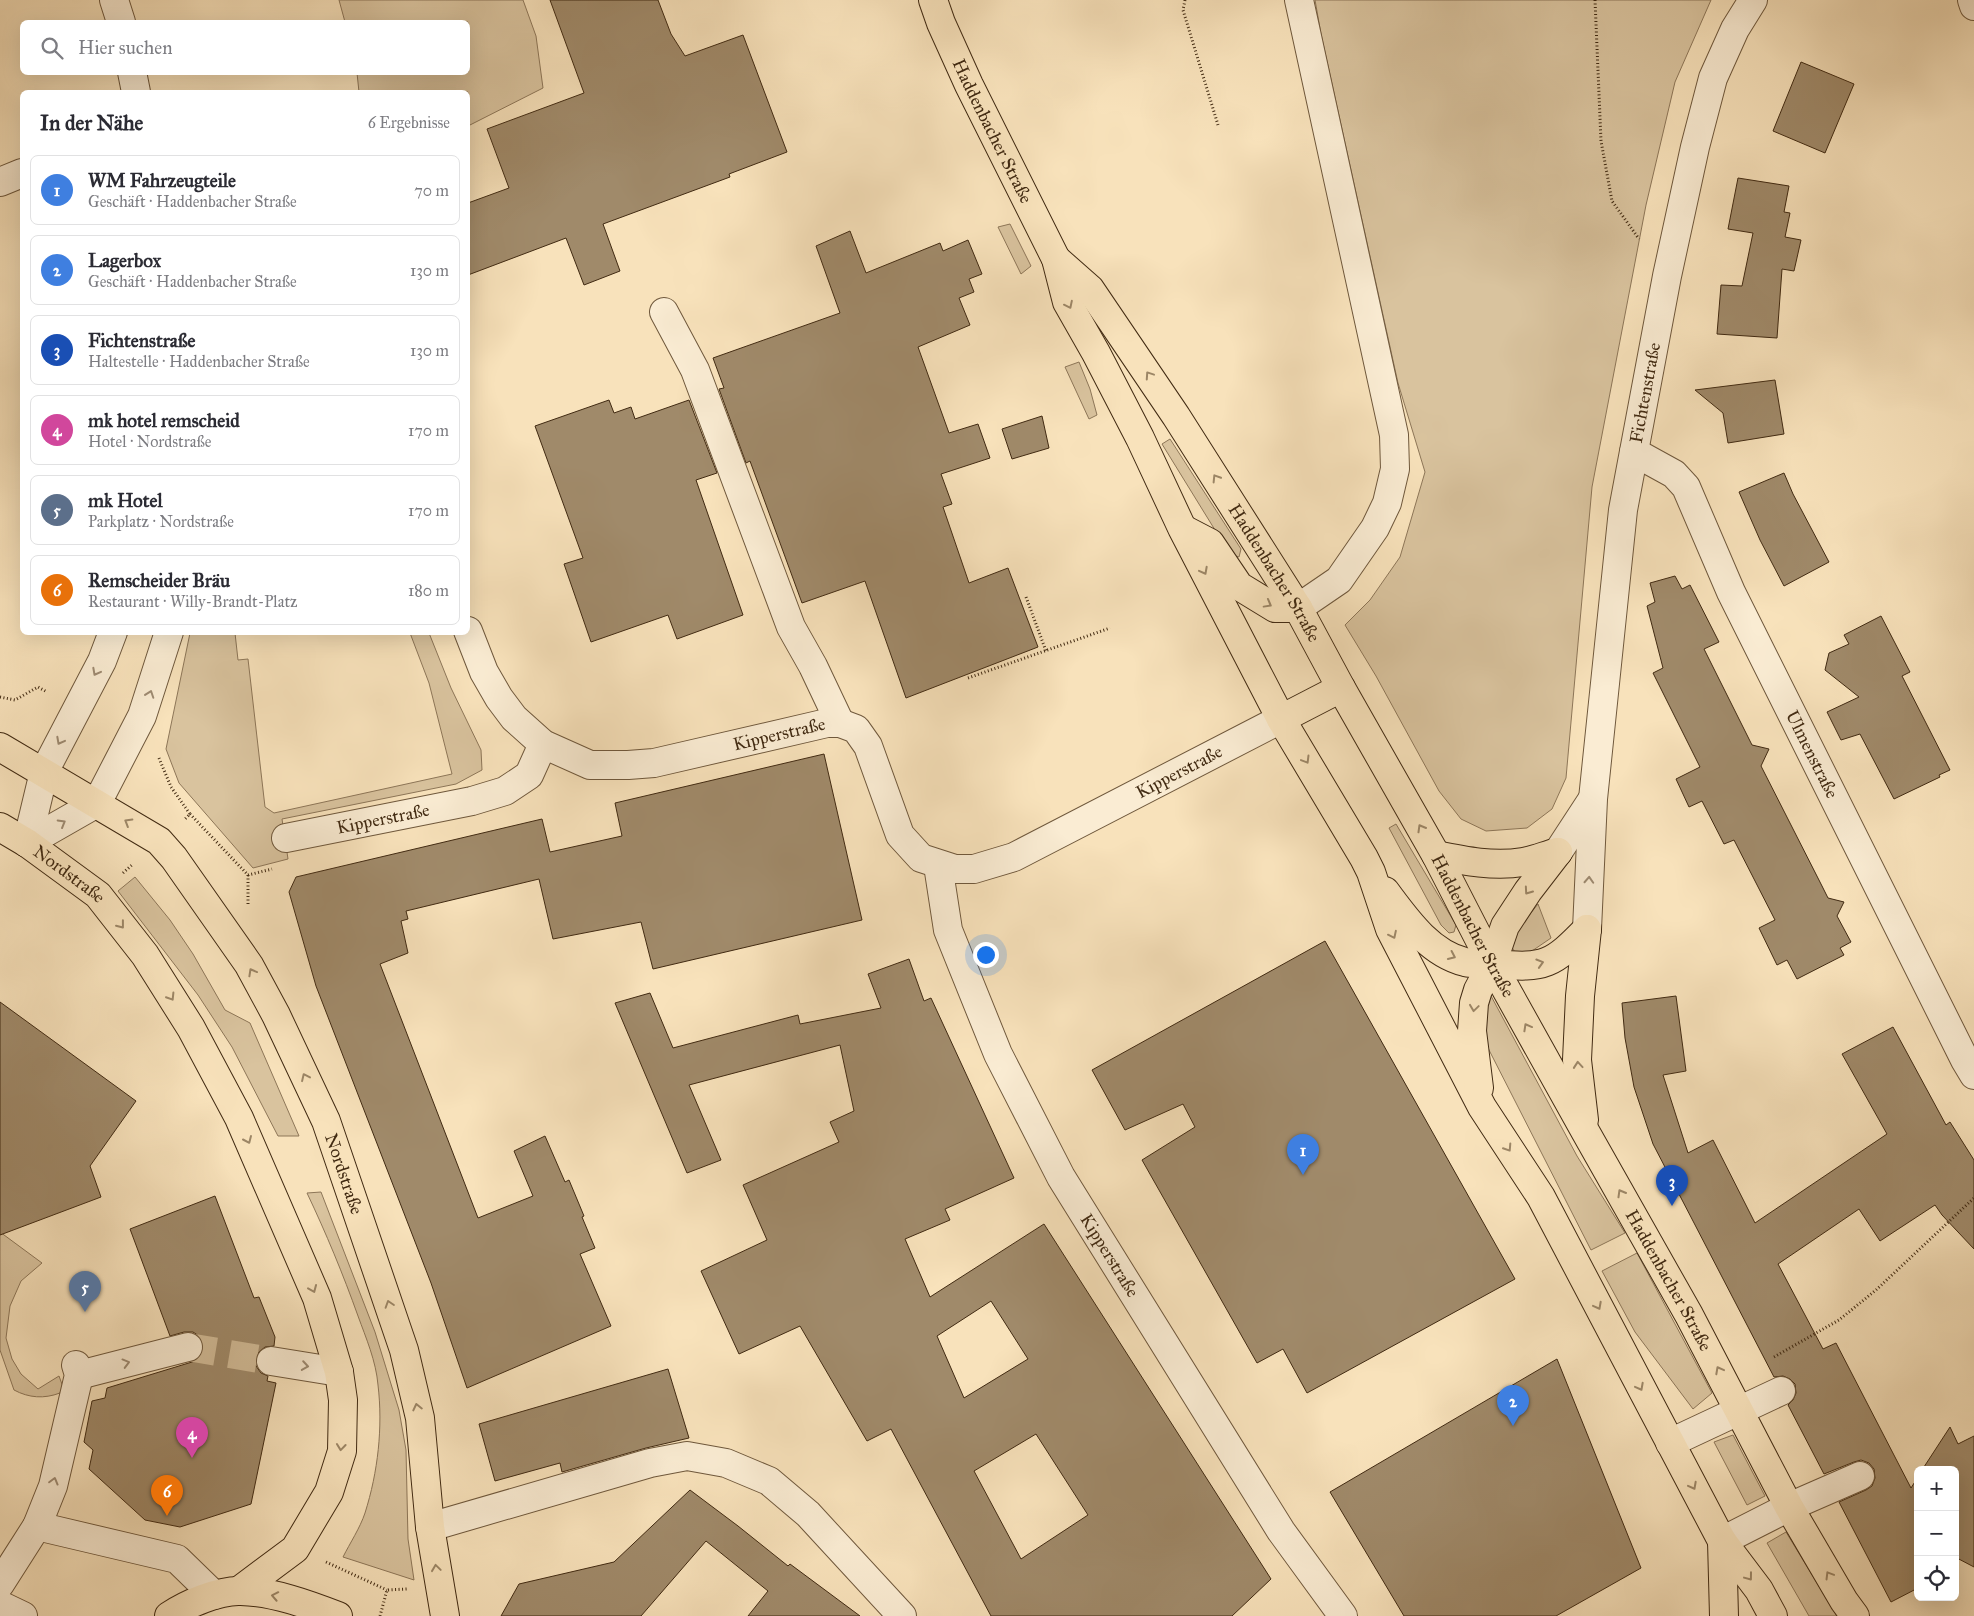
<!DOCTYPE html>
<html lang="de">
<head>
<meta charset="utf-8">
<style>
  :root { --surface:#fff; --page:#f7f7f7; --text:#2b2b33; --muted:#7c7c81; --line:#e1e1e2; --accent:#111827 }
  body { margin:0; font-family:"IM FELL Great Primer",serif; background:var(--page); color:var(--text) }
  .controls { position:absolute; right:15px; bottom:15px; display:grid; overflow:hidden; border-radius:8px; box-shadow:0 5px 20px #0002 }
  .controls button { width:45px; height:45px; display:grid; place-items:center; padding:0; border:0; border-bottom:1px solid var(--line); background:var(--surface); color:var(--text); font:25px sans-serif }
  .you { position:absolute; left:985px; top:954px; width:18px; height:18px; margin:-12px; border:4px solid #fff; border-radius:50%; background:#1a73e8; box-shadow:0 0 0 8px #1a73e833 }
  .badge { display:grid; place-items:center; width:32px; height:32px; border-radius:50%; background:var(--accent); color:#fff; font-size:16px; font-weight:700 }
  .pin { position:absolute; translate:-50% -41px; filter:drop-shadow(0 1px 2px #0008) }
  .pin::after { content:''; position:absolute; top:26px; width:18px; height:15px; background:inherit; clip-path:polygon(0 0,100% 0,50% 100%) }
  .list { margin:0; padding:0; list-style:none }
  h2 { display:flex; justify-content:space-between; align-items:center; height:65px; margin:0; padding:0 20px; font-size:21px }
  h2 small { font-size:16px; font-weight:400; color:var(--muted) }
  .list li { display:grid; grid-template-columns:32px 1fr auto; gap:15px; align-items:center; box-sizing:border-box; height:70px; margin:0 10px 10px; padding:0 10px; border:1px solid var(--line); border-radius:8px }
  .list b { display:block; font-size:19px; white-space:nowrap }
  .list p { margin:0; font-size:16px; white-space:nowrap; color:var(--muted) }
  .list em { font-size:16px; font-style:normal; color:var(--muted) }
  .icon { flex:none; width:28px; height:28px; fill:none; stroke:currentColor; stroke-width:2; stroke-linecap:round; stroke-linejoin:round }
  .map { position:relative; flex:none; width:1974px; height:1616px; overflow:hidden }
  .search { position:absolute; background:var(--surface); box-shadow:0 5px 20px #0002; left:20px; top:20px; width:450px; height:55px; display:flex; align-items:center; gap:12px; box-sizing:border-box; padding:0 18px; border-radius:8px; color:var(--muted); font-size:19px }
  .panel { position:absolute; background:var(--surface); box-shadow:0 5px 20px #0002; left:20px; top:90px; width:450px; height:545px; border-radius:8px }
  .map>svg:first-child { display:block }
  .green { fill:#d9c39e; stroke:#8d7658 }
  .building { fill:#a08a6a; stroke:#412a12; fill-rule:evenodd }
  .lines { fill:none; stroke-linecap:round; stroke-linejoin:round }
  .minor-tunnel { stroke:#d3bd99; stroke-width:28; stroke-dasharray:28 14; stroke-linecap:butt }
  .minor-casing { stroke:#6f583c; stroke-width:30 }
  .major-casing { stroke:#412a12; stroke-width:30 }
  .path { stroke:#412a12; stroke-width:3; stroke-dasharray:1 2.5; stroke-linecap:butt }
  .minor { stroke:#faecd3; stroke-width:28 }
  .major { stroke:#f8e2bb; stroke-width:28 }
  .oneway { stroke:#9c8666 }
  .oneway2 { stroke:#9e8b72 }
  .labels { text-anchor:middle; stroke-width:4; stroke-linejoin:round; paint-order:stroke }
  .street-label { font-size:18px; fill:#412a12; stroke:#faecd3 }
</style>
</head>
<body>
<div class="map">
<svg width="1974" height="1616" viewBox="0 0 1974 1616">
  <rect width="100%" height="100%" fill="#f8e2bb"/>
  <filter id="stains"><feTurbulence type="fractalNoise" baseFrequency=".004" numOctaves="4"/><feColorMatrix values="0 0 0 0 .2 0 0 0 0 .09 0 0 0 0 .02 0 0 0 .5 -.17"/></filter>
  <radialGradient id="worn" r=".72"><stop offset=".6" stop-color="#630" stop-opacity="0"/><stop offset="1" stop-color="#630" stop-opacity=".3"/></radialGradient>
  <g class="green">
    <polygon points="339,0 523,0 536,36 543,88 468,126 468,129 468,92 359,92 357,73 468,72 468,22 345,22"/>
    <polygon points="1315,0 1711,0 1675,82 1646,205 1592,487 1566,778 1552,809 1527,828 1486,831 1461,819 1439,791 1376,676 1345,625 1370,600 1400,557 1425,472 1398,383 1321,34"/>
    <polygon points="1010,224 1031,266 1021,274 998,227"/>
    <polygon points="1079,362 1090,389 1097,415 1089,419 1065,367"/>
    <polygon points="1170,439 1241,549 1239,557 1232,555 1215,530 1162,444"/>
    <polygon points="190,633 235,633 238,660 248,659 265,807 274,813 452,774 429,683 410,633 429,633 451,688 481,750 482,770 456,784 282,819 288,859 253,868 179,783 166,749"/>
    <polygon points="1396,824 1456,925 1454,932 1449,933 1441,925 1389,828"/>
    <polygon points="135,877 170,920 193,954 225,1010 250,1023 299,1136 278,1136 232,1047 198,995 118,891"/>
    <polygon points="1538,904 1551,938 1532,951 1516,954 1510,944 1511,938"/>
    <polygon points="1490,994 1577,1156 1625,1233 1591,1250 1489,1050 1486,1041 1485,996"/>
    <path d="M321,1192L375,1332L399,1410L406,1450L408,1539L414,1580L343,1557C350,1543 360,1528 365,1513C378,1472 383,1427 378,1385C376,1361 366,1338 358,1316C343,1274 326,1233 307,1193Z"/>
    <path d="M0,1232L42,1263L21,1281L10,1306L6,1338L12,1359L21,1374L38,1389L59,1376L63,1387L60,1393C44,1399 29,1398 14,1390L0,1350Z"/>
    <polygon points="1637,1253 1712,1393 1693,1409 1635,1332 1602,1271"/>
    <polygon points="1733,1435 1765,1496 1747,1505 1714,1442"/>
    <polygon points="1786,1532 1837,1616 1809,1616 1767,1543"/>
  </g>
  <g class="building">
    <polygon points="550,0 658,0 671,34 685,56 743,35 787,152 729,174 730,177 603,224 620,271 584,285 566,238 468,275 468,203 509,188 487,129 584,93"/>
    <polygon points="1801,62 1854,84 1825,153 1773,131"/>
    <polygon points="1738,178 1789,186 1784,212 1790,213 1785,237 1801,240 1794,271 1782,269 1777,338 1717,334 1721,285 1742,286 1753,233 1728,229"/>
    <polygon points="850,231 866,273 940,243 943,251 968,240 982,274 969,279 974,292 959,298 970,325 918,347 949,433 978,424 990,458 941,474 952,504 943,507 969,583 1008,568 1038,647 906,698 865,581 802,603 750,461 746,463 719,389 724,388 713,358 840,313 816,246"/>
    <polygon points="1775,380 1784,434 1728,443 1723,413 1695,390"/>
    <polygon points="609,400 614,413 631,407 635,419 689,400 717,473 696,480 743,615 677,639 668,615 591,642 564,564 583,558 535,426"/>
    <polygon points="1042,416 1049,448 1012,459 1002,429"/>
    <polygon points="1784,473 1793,494 1829,562 1784,586 1760,540 1739,492"/>
    <polygon points="1675,576 1682,589 1690,585 1719,642 1704,649 1752,745 1769,749 1761,766 1822,886 1828,898 1844,902 1837,916 1851,942 1840,948 1844,955 1797,979 1787,960 1777,965 1759,928 1775,920 1734,840 1724,844 1702,801 1689,807 1676,779 1700,767 1653,673 1663,668 1647,606 1655,602 1650,583"/>
    <polygon points="1881,616 1910,672 1902,676 1950,770 1939,775 1940,777 1894,799 1860,734 1841,740 1827,712 1859,697 1825,670 1829,653 1849,644 1844,635"/>
    <polygon points="824,754 862,920 653,969 641,922 553,939 539,879 406,911 408,919 401,921 408,953 380,964 478,1218 533,1196 514,1151 545,1136 565,1182 569,1180 584,1216 582,1217 595,1248 580,1254 611,1326 467,1388 431,1283 316,986 289,892 296,877 542,819 550,852 622,836 615,803"/>
    <polygon points="1325,941 1515,1279 1307,1393 1283,1349 1257,1363 1142,1160 1195,1127 1183,1104 1125,1130 1092,1070"/>
    <path d="M909,959L924,1001L931,998L1014,1178L945,1209L950,1220L905,1239L930,1297L1044,1224L1271,1579L1232,1616H991L891,1429L867,1441L800,1326L739,1354L701,1271L767,1240L743,1185L839,1142L830,1122L854,1111L840,1045L689,1085L721,1160L687,1173L615,1003L650,993L673,1048L798,1015L800,1024L881,1008L868,974ZM991,1301L1028,1359L964,1398L937,1336ZM1036,1434L1088,1515L1021,1559L974,1471Z"/>
    <polygon points="1676,996 1686,1071 1663,1075 1688,1153 1713,1140 1755,1223 1887,1134 1842,1054 1893,1027 1946,1125 1950,1122 1974,1160 1974,1249 1942,1215 1935,1205 1880,1241 1859,1209 1778,1264 1823,1349 1836,1343 1911,1488 1918,1477 1918,1588 1891,1602 1839,1502 1866,1490 1872,1486 1875,1478 1874,1469 1869,1463 1861,1460 1854,1462 1824,1474 1788,1405 1793,1400 1796,1393 1795,1384 1790,1379 1783,1376 1774,1377 1653,1144 1634,1087 1625,1038 1622,1003"/>
    <polygon points="0,1002 136,1101 90,1166 101,1197 0,1235"/>
    <polygon points="215,1196 254,1298 259,1297 275,1337 274,1346 265,1347 259,1352 256,1358 256,1366 261,1373 268,1376 267,1381 276,1383 251,1504 180,1527 145,1520 89,1469 93,1450 84,1442 92,1401 105,1398 107,1388 192,1362 199,1358 203,1352 203,1343 199,1336 193,1332 184,1332 170,1336 130,1229"/>
    <polygon points="1557,1359 1641,1568 1556,1616 1404,1616 1330,1492"/>
    <polygon points="668,1369 689,1438 646,1448 562,1472 560,1463 495,1481 479,1424"/>
    <polygon points="1950,1427 1958,1444 1974,1436 1974,1567 1955,1557 1955,1470 1922,1470"/>
    <polygon points="690,1490 738,1526 788,1566 790,1564 860,1616 748,1616 768,1591 706,1541 641,1616 501,1616 519,1584 614,1562"/>
  </g>
  <g class="lines">
    <polyline class="minor-tunnel" points="188,1347 271,1361"/>
    <g class="minor-casing">
      <g id="minor">
        <polyline points="114,0 121,22"/>
        <polyline points="1972,0 1974,6"/>
        <polyline points="132,72 136,92"/>
        <polyline points="0,182 22,173"/>
        <polyline points="664,312 695,370 791,627 813,666 840,723"/>
        <path id="s1" d="M1634,452L1674,474L1686,487L1731,592L1965,1060L1974,1075"/>
        <polyline points="1298,608 1339,580 1375,528 1387,503 1395,469 1394,435 1299,0"/>
        <path id="s2" d="M468,631L484,672L499,698L514,718L543,744L590,765H628L654,763L827,723H840L856,729L868,746L900,835L921,858L955,869H974L1014,857L1281,719"/>
        <path id="s3" d="M286,838L472,801L505,791L529,775L543,744"/>
        <polyline points="27,843 97,803 142,716 169,632"/>
        <polyline points="27,843 44,772 102,661 113,632"/>
        <polyline points="1558,852 1592,800"/>
        <path id="s4" d="M938,865L948,930L998,1054L1061,1177L1281,1531L1343,1616"/>
        <path id="s5" d="M1587,929L1593,799L1623,510L1667,276L1695,147L1713,78L1735,29L1753,0"/>
        <polyline points="271,1361 339,1372"/>
        <polyline points="79,1375 188,1347"/>
        <polyline points="1670,1443 1781,1391"/>
        <polyline points="37,1526 177,1559 214,1595"/>
        <polyline points="430,1527 650,1463 687,1456 726,1463 769,1481 808,1514 902,1616"/>
        <polyline points="1722,1541 1789,1507 1860,1476"/>
        <polyline points="0,1584 37,1526 53,1486 79,1375 76,1365"/>
        <polyline points="0,1605 23,1616"/>
      </g>
    </g>
    <g class="major-casing">
      <g id="major">
        <path id="s6" d="M933,0L941,23L969,85L1056,259L1067,302L1096,353L1140,438L1182,528L1281,719L1364,858L1371,872L1390,929L1482,1107L1541,1197L1722,1541L1759,1590L1773,1616"/>
        <path id="s7" d="M1056,259L1090,289L1176,416L1298,608L1341,688L1436,855L1492,964L1585,1131L1689,1315L1789,1507L1844,1601L1855,1616"/>
        <polyline points="1185,530 1210,543 1239,586 1275,608 1298,608"/>
        <polyline points="1281,719 1341,688"/>
        <path id="s8" d="M0,747L159,841L174,858L249,965L276,1015L326,1121L404,1350L420,1418L430,1527L445,1616"/>
        <path id="s9" d="M0,827L27,843L98,895L145,955L191,1028L239,1118L317,1298L339,1372L343,1400L342,1451L329,1492L295,1549L240,1590"/>
        <path d="M1436,855C1465,861 1494,867 1523,862C1535,860 1546,855 1558,852"/>
        <path d="M1385,891C1406,919 1429,953 1465,962C1474,964 1486,963 1496,964C1545,969 1553,964 1587,929"/>
        <polyline points="1479,1088 1472,1031 1474,1003 1478,990 1492,964 1505,926 1528,891 1558,852"/>
        <polyline points="1584,1120 1577,1060 1580,996 1587,929"/>
        <polyline points="1722,1541 1724,1616"/>
        <path d="M169,1616C187,1604 219,1590 241,1591C274,1592 307,1604 338,1616"/>
      </g>
    </g>
    <g class="path">
      <polyline points="1185,0 1183,10 1218,125"/>
      <polyline points="1595,0 1601,141 1612,201 1639,239"/>
      <polyline points="1026,597 1046,651"/>
      <polyline points="968,678 1110,628"/>
      <polyline points="0,697 15,700 38,687 47,692"/>
      <polyline points="159,758 171,787 190,814 185,819"/>
      <polyline points="190,814 248,875 272,869"/>
      <polyline points="123,873 133,864"/>
      <polyline points="248,875 248,904"/>
      <polyline points="1774,1357 1839,1320 1876,1290 1974,1198"/>
      <polyline points="326,1562 387,1590"/>
      <polyline points="380,1616 387,1590 407,1589"/>
    </g>
    <use href="#minor" class="minor"/>
    <use href="#major" class="major"/>
  </g>
  <defs><path id="oneway-chevron" d="M-2-3.5L2.5 0L-2 3.5" fill="none" stroke-width="1.6" stroke-linecap="round" stroke-linejoin="round" transform="scale(1.25)"/></defs>
  <g class="oneway">
    <use href="#oneway-chevron" transform="translate(1069 305) rotate(64)"/>
    <use href="#oneway-chevron" transform="translate(1149 375) rotate(-124)"/>
    <use href="#oneway-chevron" transform="translate(1216 478) rotate(-122)"/>
    <use href="#oneway-chevron" transform="translate(1204 571) rotate(62)"/>
    <use href="#oneway-chevron" transform="translate(1268 604) rotate(29)"/>
    <use href="#oneway-chevron" transform="translate(1306 760) rotate(59)"/>
    <use href="#oneway-chevron" transform="translate(128 822) rotate(-149)"/>
    <use href="#oneway-chevron" transform="translate(1421 828) rotate(-120)"/>
    <use href="#oneway-chevron" transform="translate(1528 891) rotate(125)"/>
    <use href="#oneway-chevron" transform="translate(121 925) rotate(52)"/>
    <use href="#oneway-chevron" transform="translate(1393 935) rotate(64)"/>
    <use href="#oneway-chevron" transform="translate(1452 956) rotate(25)"/>
    <use href="#oneway-chevron" transform="translate(1540 963) rotate(-17)"/>
    <use href="#oneway-chevron" transform="translate(252 972) rotate(-119)"/>
    <use href="#oneway-chevron" transform="translate(171 997) rotate(58)"/>
    <use href="#oneway-chevron" transform="translate(1474 1008) rotate(98)"/>
    <use href="#oneway-chevron" transform="translate(1527 1027) rotate(-119)"/>
    <use href="#oneway-chevron" transform="translate(1578 1065) rotate(-95)"/>
    <use href="#oneway-chevron" transform="translate(305 1077) rotate(-115)"/>
    <use href="#oneway-chevron" transform="translate(248 1140) rotate(66)"/>
    <use href="#oneway-chevron" transform="translate(1508 1148) rotate(57)"/>
    <use href="#oneway-chevron" transform="translate(1621 1193) rotate(-120)"/>
    <use href="#oneway-chevron" transform="translate(313 1289) rotate(67)"/>
    <use href="#oneway-chevron" transform="translate(389 1304) rotate(-108)"/>
    <use href="#oneway-chevron" transform="translate(1598 1306) rotate(62)"/>
    <use href="#oneway-chevron" transform="translate(1719 1370) rotate(-118)"/>
    <use href="#oneway-chevron" transform="translate(1640 1387) rotate(62)"/>
    <use href="#oneway-chevron" transform="translate(417 1407) rotate(-103)"/>
    <use href="#oneway-chevron" transform="translate(341 1447) rotate(96)"/>
    <use href="#oneway-chevron" transform="translate(1693 1486) rotate(62)"/>
    <use href="#oneway-chevron" transform="translate(436 1568) rotate(-98)"/>
    <use href="#oneway-chevron" transform="translate(1829 1575) rotate(-121)"/>
    <use href="#oneway-chevron" transform="translate(1749 1577) rotate(53)"/>
    <use href="#oneway-chevron" transform="translate(275 1596) rotate(-169)"/>
  </g>
  <g class="oneway2">
    <use href="#oneway-chevron" transform="translate(96 672) rotate(118)"/>
    <use href="#oneway-chevron" transform="translate(150 694) rotate(-71)"/>
    <use href="#oneway-chevron" transform="translate(60 741) rotate(118)"/>
    <use href="#oneway-chevron" transform="translate(62 823) rotate(-30)"/>
    <use href="#oneway-chevron" transform="translate(1589 880) rotate(-87)"/>
    <use href="#oneway-chevron" transform="translate(126 1363) rotate(-15)"/>
    <use href="#oneway-chevron" transform="translate(305 1366) rotate(9)"/>
    <use href="#oneway-chevron" transform="translate(54 1481) rotate(-75)"/>
  </g>
  <g class="labels">
    <g class="street-label">
      <text dy="6" stroke="none"><textPath href="#s6" startOffset="144">Haddenbacher Straße</textPath></text>
      <text dy="6" stroke="none"><textPath href="#s5" startOffset="540">Fichtenstraße</textPath></text>
      <text dy="6" stroke="none"><textPath href="#s7" startOffset="384">Haddenbacher Straße</textPath></text>
      <text dy="6" stroke="none"><textPath href="#s2" startOffset="382">Kipperstraße</textPath></text>
      <text dy="6" stroke="none"><textPath href="#s1" startOffset="359">Ulmenstraße</textPath></text>
      <text dy="6" stroke="none"><textPath href="#s2" startOffset="890">Kipperstraße</textPath></text>
      <text dy="6" stroke="none"><textPath href="#s3" startOffset="99">Kipperstraße</textPath></text>
      <text dy="6" stroke="none"><textPath href="#s9" startOffset="84">Nordstraße</textPath></text>
      <text dy="6" stroke="none"><textPath href="#s7" startOffset="789">Haddenbacher Straße</textPath></text>
      <text dy="6" stroke="none"><textPath href="#s8" startOffset="568">Nordstraße</textPath></text>
      <text dy="6" stroke="none"><textPath href="#s4" startOffset="430">Kipperstraße</textPath></text>
      <text dy="6" stroke="none"><textPath href="#s7" startOffset="1194">Haddenbacher Straße</textPath></text>
    </g>
  </g>
  <rect width="100%" height="100%" filter="url(#stains)"/>
  <rect width="100%" height="100%" fill="url(#worn)"/>
</svg>
<div class="controls">
<button>+</button>
<button>−</button>
<button><svg class="icon" aria-label="locate" viewBox="0 0 24 24"><circle cx="12" cy="12" r="6"/><path d="M12 2v4M12 18v4M2 12h4M18 12h4"/></svg></button>
</div>
<div class="you"></div>
<div class="pin badge" style="left:1303px;top:1175px;background:#3f7fe0">1</div>
<div class="pin badge" style="left:1513px;top:1426px;background:#3f7fe0">2</div>
<div class="pin badge" style="left:1672px;top:1206px;background:#1a4fb4">3</div>
<div class="pin badge" style="left:192px;top:1458px;background:#d1479c">4</div>
<div class="pin badge" style="left:85px;top:1312px;background:#5c6f8a">5</div>
<div class="pin badge" style="left:167px;top:1516px;background:#e8710a">6</div>
<div class="search"><svg class="icon" aria-label="search" viewBox="0 0 24 24"><circle cx="10" cy="10" r="6"/><path d="M15 15l6 6"/></svg>Hier suchen</div>
<section class="panel">
<h2>In der Nähe<small>6 Ergebnisse</small></h2>
<ul class="list">
<li><span class="badge" style="background:#3f7fe0">1</span><div><b>WM Fahrzeugteile</b><p>Geschäft · Haddenbacher Straße</p></div><em>70 m</em></li>
<li><span class="badge" style="background:#3f7fe0">2</span><div><b>Lagerbox</b><p>Geschäft · Haddenbacher Straße</p></div><em>130 m</em></li>
<li><span class="badge" style="background:#1a4fb4">3</span><div><b>Fichtenstraße</b><p>Haltestelle · Haddenbacher Straße</p></div><em>130 m</em></li>
<li><span class="badge" style="background:#d1479c">4</span><div><b>mk hotel remscheid</b><p>Hotel · Nordstraße</p></div><em>170 m</em></li>
<li><span class="badge" style="background:#5c6f8a">5</span><div><b>mk Hotel</b><p>Parkplatz · Nordstraße</p></div><em>170 m</em></li>
<li><span class="badge" style="background:#e8710a">6</span><div><b>Remscheider Bräu</b><p>Restaurant · Willy-Brandt-Platz</p></div><em>180 m</em></li>
</ul>
</section>
</div>
</body>
</html>
